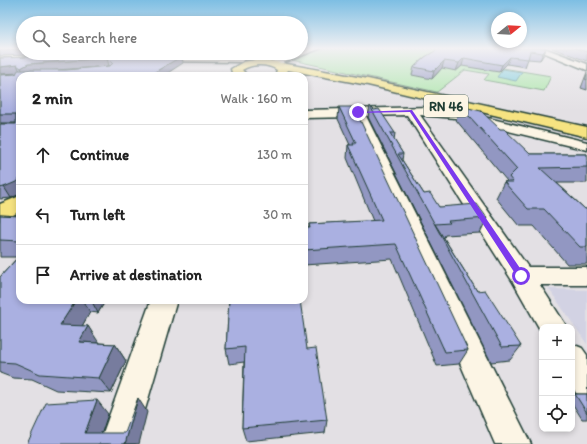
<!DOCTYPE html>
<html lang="en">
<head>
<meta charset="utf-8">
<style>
  :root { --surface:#fff; --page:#f2f2f2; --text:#222; --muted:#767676; --line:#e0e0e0 }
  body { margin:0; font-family:Itim,sans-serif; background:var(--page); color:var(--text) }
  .controls { position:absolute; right:12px; bottom:12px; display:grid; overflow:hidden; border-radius:8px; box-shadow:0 2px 6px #0003 }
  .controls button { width:36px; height:36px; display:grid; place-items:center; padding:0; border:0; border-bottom:1px solid var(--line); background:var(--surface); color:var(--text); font:20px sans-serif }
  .compass { position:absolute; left:491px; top:12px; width:36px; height:36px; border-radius:50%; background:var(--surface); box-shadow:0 2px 6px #0003; rotate:72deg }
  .stop { position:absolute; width:12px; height:12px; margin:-9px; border:3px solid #7c3aed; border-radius:50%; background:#fff }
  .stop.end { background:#7c3aed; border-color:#fff; box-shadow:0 1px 4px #0008 }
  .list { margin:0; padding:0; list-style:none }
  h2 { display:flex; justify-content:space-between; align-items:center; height:52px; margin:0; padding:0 16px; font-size:17px }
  h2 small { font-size:13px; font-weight:400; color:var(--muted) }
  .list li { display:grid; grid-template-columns:26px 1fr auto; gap:12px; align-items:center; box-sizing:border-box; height:60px; padding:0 16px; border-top:1px solid var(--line) }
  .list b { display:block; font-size:15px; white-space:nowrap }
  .list em { font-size:13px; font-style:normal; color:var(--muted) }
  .icon { flex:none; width:22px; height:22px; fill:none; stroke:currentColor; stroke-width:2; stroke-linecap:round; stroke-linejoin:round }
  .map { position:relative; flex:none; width:587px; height:444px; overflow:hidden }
  .search { position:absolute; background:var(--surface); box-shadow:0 2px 6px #0003; left:16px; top:16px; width:292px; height:44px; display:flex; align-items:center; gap:10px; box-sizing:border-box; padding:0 14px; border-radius:22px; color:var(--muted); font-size:15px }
  .panel { position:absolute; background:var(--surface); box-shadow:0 2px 6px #0003; left:16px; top:72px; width:292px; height:232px; border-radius:12px }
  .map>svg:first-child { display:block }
  .built { fill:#d2d2e3 }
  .green { fill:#ace6aa; stroke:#66926f }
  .water { fill:#7ecddc; stroke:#589399 }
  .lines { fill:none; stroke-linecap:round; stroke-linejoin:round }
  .minor-casing { stroke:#1f3d34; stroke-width:3 }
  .major-casing { stroke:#1f3d34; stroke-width:3 }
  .highway-casing { stroke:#1f3d34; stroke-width:3 }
  .minor { fill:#fcf5e5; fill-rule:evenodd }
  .major { fill:#f6e381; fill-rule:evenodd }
  .highway { fill:#f6e381; fill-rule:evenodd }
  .wall { fill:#9297c2; stroke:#1f3d34; fill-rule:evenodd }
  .shaded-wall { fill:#777b9e; stroke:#1f3d34 }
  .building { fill:#aab0e1; stroke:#1f3d34 }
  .route { fill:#7c3aed }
  .labels { text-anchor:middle; stroke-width:3; stroke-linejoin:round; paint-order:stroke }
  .shield { fill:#fcf5e5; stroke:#617469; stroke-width:1 }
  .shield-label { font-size:13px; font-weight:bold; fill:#1f3d34 }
</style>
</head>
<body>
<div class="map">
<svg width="587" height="444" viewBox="0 0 587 444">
  <rect width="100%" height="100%" fill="#e3e0e4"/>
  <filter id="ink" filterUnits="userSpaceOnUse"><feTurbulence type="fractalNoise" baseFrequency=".025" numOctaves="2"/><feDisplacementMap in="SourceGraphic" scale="8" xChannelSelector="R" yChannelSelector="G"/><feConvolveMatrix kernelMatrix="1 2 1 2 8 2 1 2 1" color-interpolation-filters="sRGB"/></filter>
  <g filter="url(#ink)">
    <polygon class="built" points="549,289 587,290 587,344"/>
    <g class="green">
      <polygon points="326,48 468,48 472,63 551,76 544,91 484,80 489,74 465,70 437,92 292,60"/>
      <polygon points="131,53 237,53 235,58 179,58 136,55"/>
    </g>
    <polygon class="water" points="503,69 522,72 516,81 497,77"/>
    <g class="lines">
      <g class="minor-casing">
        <g id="minor">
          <polygon points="309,48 321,48 275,66 269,66 267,64 269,62 295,53 301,53 301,51"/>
          <polygon points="533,48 544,48 587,64 587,70"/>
          <polygon points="23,51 23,53 31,53 30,55 0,62 0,56"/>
          <polygon points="111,53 119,53 119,58 111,76 101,76 111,58"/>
          <polygon points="155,56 241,56 245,59 241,62 152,61 151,59"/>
          <polygon points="431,107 455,110 587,142 587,150 455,118 420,115 528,267 587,267 587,285 540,285 567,327 542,327 542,333 513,282 407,115 366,116 531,444 495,444 354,117 304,118 304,110"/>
          <polygon points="151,300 177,300 135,444 99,444"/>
          <polygon points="572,344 582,348 587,355 587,397 576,393 572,386"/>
        </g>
      </g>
      <g class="major-casing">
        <g id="major">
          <path d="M260,59L368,79L587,127V137L368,85L288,70L285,75L280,76L276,73L277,70C267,63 252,64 242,70L248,76H233L231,69L243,62Z"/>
          <polygon points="20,196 20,211 8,218 0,220 0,204"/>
        </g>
      </g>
      <g class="highway-casing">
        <path id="highway" d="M247,53H258L274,63L273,65C263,67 253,60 247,53Z"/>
      </g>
      <use href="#minor" class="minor"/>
      <use href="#major" class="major"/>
      <use href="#highway" class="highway"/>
    </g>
    <g class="wall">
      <polygon points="0,48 23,48 23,53 80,53 0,56"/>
      <polygon points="546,48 544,54 540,60 528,59 525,67 507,64 499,72 462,66 456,71 442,68 432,79 412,75 414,67 425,57"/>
      <polygon points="552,48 587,48 587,61"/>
      <path d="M113,56H182L183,63L20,76V194L11,198L0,199V124H16V123H0V75L16,74L17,73L0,74V58ZM109,66H110L66,70H52Z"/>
      <polygon points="587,72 587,90 581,88"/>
      <polygon points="370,106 395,133 394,140 403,154 402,160 424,194 439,207 487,218 480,233 445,235 444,238 477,291 521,346 510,360 491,362 368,117"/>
      <polygon points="460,106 500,129 530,154 587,154 587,183 557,183 585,209 587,209 587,264 567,264 534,226 519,226 496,198 504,182 507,181 456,120"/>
      <polygon points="339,107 468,350 459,364 437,366 392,259 304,265 304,228 309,228 309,224 373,221 347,158 348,145 350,145 338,119"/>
      <polygon points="0,215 20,216 20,300 106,300 98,313 90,312 82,326 88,326 98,343 115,344 126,361 111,393 56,390 32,379 13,378 0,373 0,277 18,257 0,257"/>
      <polygon points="229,300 307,349 327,420 325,433 246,441 242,428 244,362 229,364 226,349"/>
      <polygon points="575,394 587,394 587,419 582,419 572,403 572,396"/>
    </g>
    <g class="shaded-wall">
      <polygon points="546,48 544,54 540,60 543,53"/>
      <polygon points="182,56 183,63 163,76 148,76"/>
      <polygon points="510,57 507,64 499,72 502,65"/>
      <polygon points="107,58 109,66 31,72 25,75 21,68 28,64"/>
      <polygon points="464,58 462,66 456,71 459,63"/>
      <polygon points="444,61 442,68 432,79 434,71"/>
      <polygon points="17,65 21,73 0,74 0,67"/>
      <polygon points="20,177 20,194 11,198 4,187"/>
      <polygon points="76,300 82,300 90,312 73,342 60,325"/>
      <polygon points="91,300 106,300 98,313"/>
      <polygon points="88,326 99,343 79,342"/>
      <polygon points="115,344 126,361 111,393 99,378"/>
      <polygon points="138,398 147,412 139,444 125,444"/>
      <polygon points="97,400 108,414 98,444 85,433"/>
    </g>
    <g class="building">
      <polygon points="0,48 23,48 23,49 0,50"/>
      <polygon points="440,48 546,48 543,53 530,51 528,59 510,57 502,65 464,58 459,63 444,61 434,71 414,67 425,57"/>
      <polygon points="574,48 587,48 587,52"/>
      <polygon points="109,54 113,56 182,56 148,76 20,76 20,177 16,182 4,187 0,188 0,124 16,124 16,114 0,114 0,75 16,74 18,70 66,70 110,66 113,63 107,58 28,64 21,68 17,65 0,67 0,58"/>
      <polygon points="587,74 587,80 585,79"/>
      <polygon points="370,106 374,110 379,109 395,133 390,133 403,154 398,154 424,194 430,193 439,207 477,204 487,218 448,221 450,223 435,224 477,291 485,290 521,346 502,347"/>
      <polygon points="460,106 481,111 500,129 504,129 530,154 587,154 587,167 540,168 585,209 587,209 587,247 580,247 544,209 528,209 504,182 513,182 509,177 517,169"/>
      <polygon points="339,107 354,107 468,350 445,352 396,244 304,250 304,228 310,228 309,224 382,220 348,145 354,145 353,143 356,143"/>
      <polygon points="0,215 20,216 20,241 0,240"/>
      <polygon points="20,255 20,300 76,300 60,325 88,326 79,342 115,344 99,378 40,374 15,363 0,362 0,277"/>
      <polygon points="229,300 300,300 307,349 316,348 327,420 242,428 245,347 226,349"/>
      <polygon points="575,394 587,394 587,413"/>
      <polygon points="138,398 125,444 27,444 46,403 97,400 85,433 125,433"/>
    </g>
  </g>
  <linearGradient id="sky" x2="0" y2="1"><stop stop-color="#7dbee3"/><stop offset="0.44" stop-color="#f2f1f3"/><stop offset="1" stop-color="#f2f1f3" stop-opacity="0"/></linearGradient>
  <rect width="587" height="110" fill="url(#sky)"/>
  <polygon class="route" points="412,110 524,274 524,278 518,278 410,112 358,113 356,112"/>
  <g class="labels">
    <rect class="shield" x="424" y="95" width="44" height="22" rx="3"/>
    <g class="shield-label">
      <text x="446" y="111">RN 46</text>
    </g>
  </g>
</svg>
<div class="controls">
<button>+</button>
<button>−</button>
<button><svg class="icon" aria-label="locate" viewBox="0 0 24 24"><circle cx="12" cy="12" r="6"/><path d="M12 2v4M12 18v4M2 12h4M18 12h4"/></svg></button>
</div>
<svg class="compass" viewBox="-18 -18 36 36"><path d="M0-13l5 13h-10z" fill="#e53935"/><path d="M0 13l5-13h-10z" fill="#767676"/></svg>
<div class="stop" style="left:521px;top:276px"></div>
<div class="stop end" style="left:358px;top:112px"></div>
<div class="search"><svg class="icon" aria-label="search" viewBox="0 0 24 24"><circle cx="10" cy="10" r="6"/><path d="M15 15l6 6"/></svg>Search here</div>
<section class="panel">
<h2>2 min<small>Walk · 160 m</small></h2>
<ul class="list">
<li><svg class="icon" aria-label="ahead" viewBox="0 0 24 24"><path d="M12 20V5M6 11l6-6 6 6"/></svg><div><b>Continue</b></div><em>130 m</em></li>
<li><svg class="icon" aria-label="left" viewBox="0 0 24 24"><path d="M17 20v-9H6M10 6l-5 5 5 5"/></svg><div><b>Turn left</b></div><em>30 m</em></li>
<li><svg class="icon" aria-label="arrive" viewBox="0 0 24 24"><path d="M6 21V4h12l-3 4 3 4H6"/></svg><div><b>Arrive at destination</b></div></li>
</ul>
</section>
</div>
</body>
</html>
